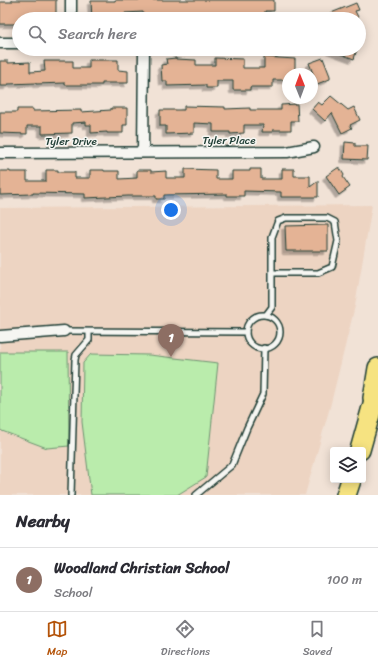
<!DOCTYPE html>
<html lang="en">
<head>
<meta charset="utf-8">
<style>
  :root { --surface:#fff; --page:#f2f2f3; --text:#2b2b33; --muted:#7c7c81; --line:#e1e1e2; --accent:#b45309 }
  body { margin:0; font-family:Sriracha,sans-serif; background:var(--page); color:var(--text) }
  .controls { position:absolute; right:12px; bottom:12px; display:grid; overflow:hidden; border-radius:4px; box-shadow:0 2px 10px #0003 }
  .controls button { width:36px; height:36px; display:grid; place-items:center; padding:0; border:0; border-bottom:1px solid var(--line); background:var(--surface); color:var(--text); font:20px sans-serif }
  .compass { position:absolute; left:282px; top:68px; width:36px; height:36px; border-radius:50%; background:var(--surface); box-shadow:0 2px 10px #0003; rotate:359deg }
  .you { position:absolute; left:171px; top:210px; width:14px; height:14px; margin:-10px; border:3px solid #fff; border-radius:50%; background:#1a73e8; box-shadow:0 0 0 6px #1a73e833 }
  .badge { display:grid; place-items:center; width:26px; height:26px; border-radius:50%; background:var(--accent); color:#fff; font-size:13px; font-weight:700 }
  .pin { position:absolute; translate:-50% -33px; filter:drop-shadow(0 1px 2px #0008) }
  .pin::after { content:''; position:absolute; top:21px; width:14px; height:12px; background:inherit; clip-path:polygon(0 0,100% 0,50% 100%) }
  .list { margin:0; padding:0; list-style:none }
  h2 { display:flex; justify-content:space-between; align-items:center; height:52px; margin:0; padding:0 16px; font-size:17px }
  h2 small { font-size:13px; font-weight:400; color:var(--muted) }
  .list li { display:grid; grid-template-columns:26px 1fr auto; gap:12px; align-items:center; box-sizing:border-box; height:64px; padding:0 16px; border-top:1px solid var(--line) }
  .list b { display:block; font-size:15px; white-space:nowrap }
  .list p { margin:0; font-size:13px; white-space:nowrap; color:var(--muted) }
  .list em { font-size:13px; font-style:normal; color:var(--muted) }
  .icon { flex:none; width:22px; height:22px; fill:none; stroke:currentColor; stroke-width:2; stroke-linecap:round; stroke-linejoin:round }
  .map { position:relative; flex:none; width:378px; height:495px; overflow:hidden }
  .search { position:absolute; background:var(--surface); box-shadow:0 2px 10px #0003; left:12px; right:12px; top:12px; height:44px; display:flex; align-items:center; gap:10px; box-sizing:border-box; padding:0 14px; border-radius:22px; color:var(--muted); font-size:15px }
  .sheet { height:116px; background:var(--surface) }
  nav { display:flex; justify-content:space-around; align-items:center; box-sizing:border-box; height:56px; border-top:1px solid var(--line); background:var(--surface); font-size:11px; color:var(--muted) }
  nav a { display:grid; justify-items:center; gap:2px }
  nav .on { color:var(--accent) }
  .map>svg:first-child { display:block }
  .built { fill:#edd4c2 }
  .green { fill:#baecac; stroke:#6c9470 }
  .building { fill:#e4b395; stroke:#1f3d34; filter:url(#shadow) }
  .lines { fill:none; stroke-linecap:round; stroke-linejoin:round }
  .service-casing { stroke:#1f3d34; stroke-width:8 }
  .minor-casing { stroke:#1f3d34; stroke-width:13 }
  .motorway-casing { stroke:#1f3d34; stroke-width:22 }
  .service { stroke:#f6f6f2; stroke-width:5 }
  .minor { stroke:#f6f6f2; stroke-width:10 }
  .motorway { stroke:#f6e381; stroke-width:19 }
  .labels { text-anchor:middle; stroke-width:3; stroke-linejoin:round; paint-order:stroke }
  .street-label { font-size:11px; fill:#1f3d34; stroke:#f6f6f2 }
</style>
</head>
<body>
<div class="map">
<svg width="378" height="495" viewBox="0 0 378 495">
  <defs>
    <filter id="shadow"><feDropShadow dx="-3.5" dy="3.5" stdDeviation="0" flood-color="#0004"/></filter>
  </defs>
  <rect width="100%" height="100%" fill="#f1e2d6"/>
  <filter id="ink" filterUnits="userSpaceOnUse"><feTurbulence type="fractalNoise" baseFrequency=".025" numOctaves="2"/><feDisplacementMap in="SourceGraphic" scale="8" xChannelSelector="R" yChannelSelector="G"/><feConvolveMatrix kernelMatrix="1 2 1 2 8 2 1 2 1" color-interpolation-filters="sRGB"/></filter>
  <g filter="url(#ink)">
    <polygon class="built" points="372,205 355,306 330,407 305,495 0,495 0,208"/>
    <g class="green">
      <polygon points="0,352 68,352 69,446 47,448 2,431 0,429"/>
      <polygon points="91,354 149,355 218,363 206,477 177,495 91,495 82,422 83,363"/>
    </g>
    <g class="building">
      <polygon points="12,0 56,0 56,15 50,15 50,19 19,19 19,24 0,24 0,2 12,2"/>
      <polygon points="115,0 274,0 274,11 265,11 265,19 236,19 236,14 218,14 218,19 144,19 143,12 125,13 125,19 92,19 91,1 115,1"/>
      <polygon points="356,3 359,10 355,11 359,19 334,19 331,13"/>
      <polygon points="330,49 357,49 354,59 330,50"/>
      <polygon points="264,57 295,59 295,74 288,74 288,80 273,80 273,87 250,87 250,90 233,90 233,81 217,81 217,88 206,88 206,85 167,86 167,81 162,81 161,65 167,64 166,59 176,58 176,59 196,60 196,65 215,65 215,58 243,59 243,68 264,68"/>
      <polygon points="323,58 330,76 330,79 317,84 309,63"/>
      <polygon points="89,60 118,60 118,70 128,71 128,83 102,83 102,85 65,85 65,83 36,84 36,83 8,84 8,86 0,86 0,61 8,61 8,63 30,62 30,72 45,71 44,61 73,61 73,68 89,68"/>
      <polygon points="331,96 348,110 354,107 360,120 350,125 352,128 342,133 332,113 325,121 312,109 318,102 322,105"/>
      <polygon points="297,104 298,121 291,121 291,130 273,130 273,132 262,132 263,125 244,125 244,133 230,134 230,132 213,132 213,124 194,123 194,133 166,134 166,126 160,126 160,110 184,110 184,106 225,107 225,109 250,108 250,110 281,110 281,105"/>
      <polygon points="111,108 127,108 127,125 123,125 123,133 107,133 107,132 91,133 91,125 86,125 86,122 72,123 72,133 42,134 42,126 27,126 27,134 0,133 0,112 17,112 17,109 33,109 33,111 81,110 81,112 111,110"/>
      <polygon points="345,142 355,143 355,146 368,146 367,160 344,159"/>
      <polygon points="339,167 344,175 343,177 350,187 339,195 326,176"/>
      <polygon points="185,169 216,170 216,179 232,179 232,171 250,171 250,169 261,169 261,179 282,179 282,169 294,169 294,176 310,176 310,187 318,181 318,197 281,197 281,192 244,191 244,196 227,196 227,194 164,195 164,199 156,199 156,196 128,196 85,198 85,194 33,193 33,194 0,195 0,171 10,171 10,172 27,172 27,181 46,181 46,170 58,170 58,172 75,172 75,178 90,178 90,170 104,170 104,171 119,171 119,179 137,178 137,170 151,170 151,172 166,171 166,178 185,178"/>
      <polygon points="328,225 328,251 286,251 285,226"/>
    </g>
    <g class="lines">
      <g class="service-casing">
        <g id="service">
          <polyline points="266,315 272,307 272,237 278,221 286,218 327,218 335,222 338,241 332,267 318,273 272,273"/>
          <circle cx="263" cy="332" r="17"/>
          <polyline points="64,331 246,332"/>
          <polyline points="71,495 75,360 76,355 89,340 89,332"/>
          <polyline points="196,495 232,465 247,428 263,394 264,348"/>
        </g>
      </g>
      <g class="minor-casing">
        <g id="minor">
          <polyline points="71,0 71,19"/>
          <polyline points="0,43 19,43"/>
          <polyline points="143,152 144,49"/>
          <polyline points="0,153 287,152 314,147"/>
          <polyline points="0,336 64,331"/>
        </g>
      </g>
      <g class="motorway-casing">
        <g id="motorway">
          <polyline points="373,398 378,368"/>
          <polyline points="360,450 378,386"/>
          <polyline points="346,495 351,480"/>
        </g>
      </g>
      <use href="#service" class="service"/>
      <use href="#minor" class="minor"/>
      <use href="#motorway" class="motorway"/>
    </g>
  </g>
  <g class="labels">
    <g class="street-label">
      <text x="229" y="144">Tyler Place</text>
      <text x="71" y="145">Tyler Drive</text>
    </g>
  </g>
</svg>
<div class="controls">
<button><svg class="icon" aria-label="layers" viewBox="0 0 24 24"><path d="M12 4l9 5-9 5-9-5zM3 14l9 5 9-5"/></svg></button>
</div>
<svg class="compass" viewBox="-18 -18 36 36"><path d="M0-13l5 13h-10z" fill="#e53935"/><path d="M0 13l5-13h-10z" fill="#7c7c81"/></svg>
<div class="you"></div>
<div class="pin badge" style="left:171px;top:357px;background:#8d6e63">1</div>
<div class="search"><svg class="icon" aria-label="search" viewBox="0 0 24 24"><circle cx="10" cy="10" r="6"/><path d="M15 15l6 6"/></svg>Search here</div>
</div>
<section class="sheet">
<h2>Nearby<small></small></h2>
<ul class="list">
<li><span class="badge" style="background:#8d6e63">1</span><div><b>Woodland Christian School</b><p>School</p></div><em>100 m</em></li>
</ul>
</section>
<nav>
<a class="on"><svg class="icon" aria-label="map" viewBox="0 0 24 24"><path d="M3 6l6-2 6 2 6-2v14l-6 2-6-2-6 2zM9 4v14M15 6v14"/></svg>Map</a>
<a><svg class="icon" aria-label="directions" viewBox="0 0 24 24"><path d="M12 3l9 9-9 9-9-9zM9 14v-3h6M13 9l2 2-2 2"/></svg>Directions</a>
<a><svg class="icon" aria-label="saved" viewBox="0 0 24 24"><path d="M7 4h10v16l-5-4-5 4z"/></svg>Saved</a>
</nav>
</body>
</html>
